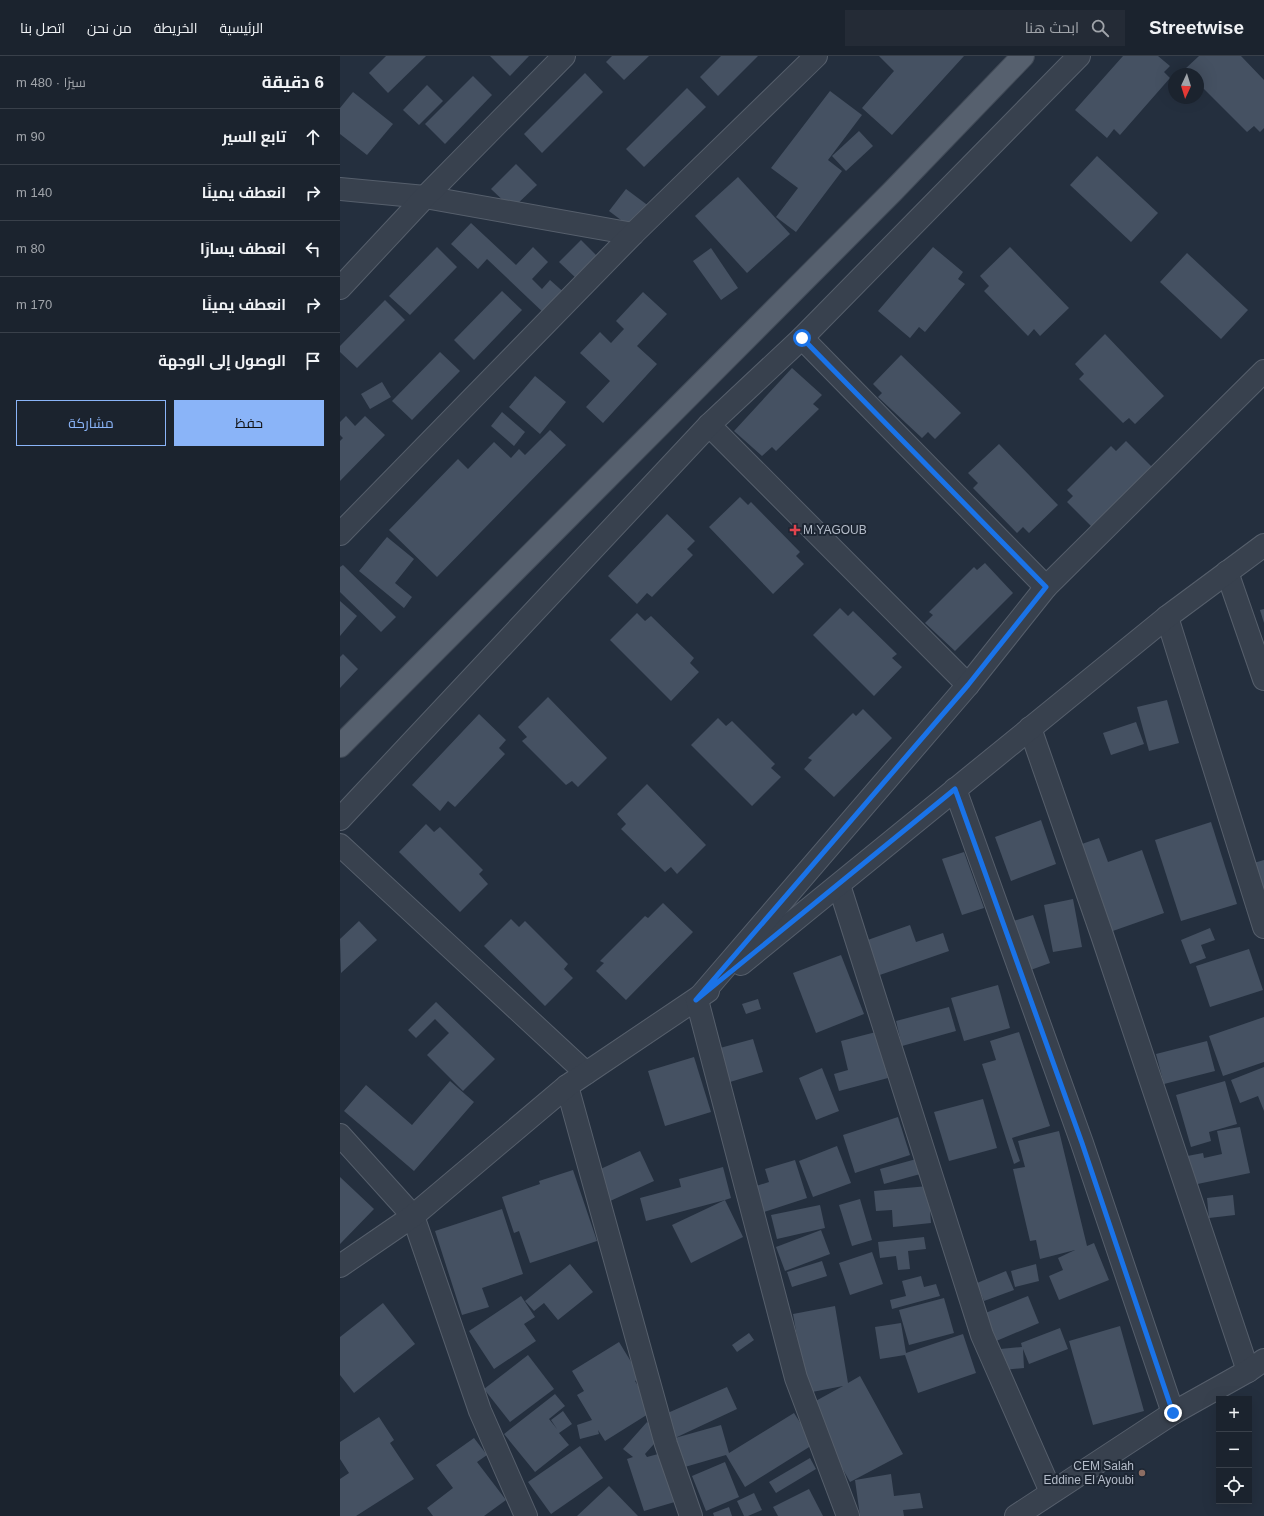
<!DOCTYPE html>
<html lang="ar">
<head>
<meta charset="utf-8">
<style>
  :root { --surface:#1b232e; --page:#242b36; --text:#f1f3f6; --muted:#a0a4aa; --line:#39404a; --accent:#8ab4f8 }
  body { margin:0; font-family:Arial,Cairo,sans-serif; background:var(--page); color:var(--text); direction:rtl }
  .controls { position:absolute; right:12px; bottom:12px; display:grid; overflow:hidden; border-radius:0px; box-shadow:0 4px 16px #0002 }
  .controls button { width:36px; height:36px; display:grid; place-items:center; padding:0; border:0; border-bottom:1px solid var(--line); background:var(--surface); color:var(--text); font:20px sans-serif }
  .compass { position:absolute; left:828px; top:12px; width:36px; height:36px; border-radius:50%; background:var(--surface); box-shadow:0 4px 16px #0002; rotate:184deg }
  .stop { position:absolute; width:12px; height:12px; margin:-9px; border:3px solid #1a73e8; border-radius:50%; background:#fff }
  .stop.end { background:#1a73e8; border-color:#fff; box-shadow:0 1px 4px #0008 }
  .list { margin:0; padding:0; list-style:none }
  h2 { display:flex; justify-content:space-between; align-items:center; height:52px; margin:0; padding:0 16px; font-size:17px }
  h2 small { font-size:13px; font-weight:400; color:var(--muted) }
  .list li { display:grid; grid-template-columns:26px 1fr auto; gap:12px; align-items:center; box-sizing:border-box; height:56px; padding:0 16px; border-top:1px solid var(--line) }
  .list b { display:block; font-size:15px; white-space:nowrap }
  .list em { font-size:13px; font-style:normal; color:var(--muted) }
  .actions { display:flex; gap:8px; padding:12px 16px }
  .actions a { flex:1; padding:9px 0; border:1px solid var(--accent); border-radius:0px; text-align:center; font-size:14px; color:var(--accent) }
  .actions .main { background:var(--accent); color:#111 }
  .icon { flex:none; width:22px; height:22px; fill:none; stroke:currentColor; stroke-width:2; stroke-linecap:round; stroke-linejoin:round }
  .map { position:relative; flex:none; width:924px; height:1460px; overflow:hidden; direction:ltr }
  header { display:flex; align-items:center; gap:24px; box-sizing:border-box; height:56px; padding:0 20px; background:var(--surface); border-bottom:1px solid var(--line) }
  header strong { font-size:19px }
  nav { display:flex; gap:22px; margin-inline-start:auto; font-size:14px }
  .search { width:280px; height:36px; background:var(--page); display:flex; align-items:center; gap:10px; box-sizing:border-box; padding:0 14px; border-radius:0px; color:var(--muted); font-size:15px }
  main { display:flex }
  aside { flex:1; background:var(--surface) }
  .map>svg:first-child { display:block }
  .building { fill:#455162 }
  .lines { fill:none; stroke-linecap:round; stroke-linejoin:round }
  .minor-casing { stroke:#565f6c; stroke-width:24 }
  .major-casing { stroke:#414a57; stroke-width:24 }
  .minor { stroke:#38414e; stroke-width:22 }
  .major { stroke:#56606e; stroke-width:22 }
  .route { stroke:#1a73e8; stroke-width:5 }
  .health-dot { fill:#e0444e; stroke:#1d2633; stroke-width:1.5 }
  .education-dot { fill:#8d6e63; stroke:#1d2633; stroke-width:1.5 }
  .labels { text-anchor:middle; stroke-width:4; stroke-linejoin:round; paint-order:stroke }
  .poi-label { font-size:12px; fill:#b4bcc9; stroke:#1d2633; text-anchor:start }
</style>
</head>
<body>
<header>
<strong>Streetwise</strong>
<div class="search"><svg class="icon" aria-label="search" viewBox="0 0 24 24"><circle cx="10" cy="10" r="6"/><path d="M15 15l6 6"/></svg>ابحث هنا</div>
<nav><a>الرئيسية</a><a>الخريطة</a><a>من نحن</a><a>اتصل بنا</a></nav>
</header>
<main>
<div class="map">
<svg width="924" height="1460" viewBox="0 0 924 1460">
  <rect width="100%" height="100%" fill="#242f3e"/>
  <g class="building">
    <polygon points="46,0 86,0 48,37 29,17"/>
    <polygon points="150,0 189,0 170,20"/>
    <polygon points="272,0 309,0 284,24 266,6"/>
    <polygon points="381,0 418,0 378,40 360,21"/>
    <polygon points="539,0 624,0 552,79 522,52 554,15"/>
    <polygon points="783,0 818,0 830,10 824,16 830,22 780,79 774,73 767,82 735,54"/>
    <polygon points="859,0 901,0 924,24 924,72 920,76 914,70 907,76 858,27 858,18 850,18 845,13"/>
    <polygon points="245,17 263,36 202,97 184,78"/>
    <polygon points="133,20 152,39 105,88 85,68"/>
    <polygon points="87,29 103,45 79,69 63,54"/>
    <polygon points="347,32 366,51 304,111 286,93"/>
    <polygon points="490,35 522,59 488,104 502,115 456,176 436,161 458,132 431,112"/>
    <polygon points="13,36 53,68 27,99 0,78 0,52"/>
    <polygon points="519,75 533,90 506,115 492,100"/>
    <polygon points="757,100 818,157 791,186 730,129"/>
    <polygon points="176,108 197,129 172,153 151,133"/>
    <polygon points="398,121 450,178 407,217 355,160"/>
    <polygon points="286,133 310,151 293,173 269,155"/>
    <polygon points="131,167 176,209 193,191 208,206 192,223 202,233 210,224 228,240 208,261 147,203 138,213 111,188"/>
    <polygon points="241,184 258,201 237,223 219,206"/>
    <polygon points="97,191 117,211 70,259 49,240"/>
    <polygon points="593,191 623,216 618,223 625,228 585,276 579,271 570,282 538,255"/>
    <polygon points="670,191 729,252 700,280 694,273 688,280 644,235 649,230 640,220"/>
    <polygon points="371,192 398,232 381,244 353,205"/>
    <polygon points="847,197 908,254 881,283 820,226"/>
    <polygon points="162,235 182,254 134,304 114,284"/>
    <polygon points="303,236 327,258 297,290 317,308 263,367 246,351 270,325 240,297 260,276 271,287 284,273 276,265"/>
    <polygon points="45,244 65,264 17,312 0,296 0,290"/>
    <polygon points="765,278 824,340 795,368 789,362 783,367 739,323 744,318 735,308"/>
    <polygon points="100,296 120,315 72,364 52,345"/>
    <polygon points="561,299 621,357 595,383 588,376 582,382 538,341 542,337 533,328"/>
    <polygon points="452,312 482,339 473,348 479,353 436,395 432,391 422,400 394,375"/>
    <polygon points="195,320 226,346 200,378 169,351"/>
    <polygon points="42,326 51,341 30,353 21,338"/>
    <polygon points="162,356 185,376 174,390 151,370"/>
    <polygon points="6,360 15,370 25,360 45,379 0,425 0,385 8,377 3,382 0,379 0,366"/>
    <polygon points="210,374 226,389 97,521 49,474 118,403 128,413 154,386 171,402 179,393 185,399"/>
    <polygon points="786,385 815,414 755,474 727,446 733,440 727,434 771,390 776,395"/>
    <polygon points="659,388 718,449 689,477 683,471 677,477 633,432 638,427 628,417"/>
    <polygon points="400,441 408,449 411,446 460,496 456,500 464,508 433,538 369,471"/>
    <polygon points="327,458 355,485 347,493 353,499 312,541 307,537 297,548 268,520"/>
    <polygon points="47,481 74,503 55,527 72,541 64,552 19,515"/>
    <polygon points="645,507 673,537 615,595 585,567 593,559 589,556 634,511 637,514"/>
    <polygon points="3,509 56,561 41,576 0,536 0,511"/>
    <polygon points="0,545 17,560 0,580"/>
    <polygon points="500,552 508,560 513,555 557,598 552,602 562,611 534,640 473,579"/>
    <polygon points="924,553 924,567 920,554"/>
    <polygon points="297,557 305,565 311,560 354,602 350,607 359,616 331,645 270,584"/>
    <polygon points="3,598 18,613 0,632 0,601"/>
    <polygon points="208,641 267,702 238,731 232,725 226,729 182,685 187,681 178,671"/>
    <polygon points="827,644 839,687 809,695 797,651"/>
    <polygon points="523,653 552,682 494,741 464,713 472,704 468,702 513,657 516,660"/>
    <polygon points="139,658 166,684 159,692 165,698 115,751 108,745 100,755 72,729"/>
    <polygon points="378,662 386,670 392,665 435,708 431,712 441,721 412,750 351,689"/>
    <polygon points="796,666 804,688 771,699 763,677"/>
    <polygon points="307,728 366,789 337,818 331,811 325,816 281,773 286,768 277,758"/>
    <polygon points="701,764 716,808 671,825 655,781"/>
    <polygon points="871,766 897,848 841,865 815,784"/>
    <polygon points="86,768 94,776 100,771 143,814 139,818 148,828 120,856 59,796"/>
    <polygon points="759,782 768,806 802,794 824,857 770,876 739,789"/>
    <polygon points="624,796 644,852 622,859 602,803"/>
    <polygon points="924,804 924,848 910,808"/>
    <polygon points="733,843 742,891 713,896 704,849"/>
    <polygon points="323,847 353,876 286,944 256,915 264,907 260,905 305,860 308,862"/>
    <polygon points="693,859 710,907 685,916 667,867"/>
    <polygon points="171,863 179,871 185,865 228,908 224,913 233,922 205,950 144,890"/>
    <polygon points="19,865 37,884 1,917 0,883"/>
    <polygon points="570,869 576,886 603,877 609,895 534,921 522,886"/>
    <polygon points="870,872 875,884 861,889 866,902 850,908 841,884"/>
    <polygon points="909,893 923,934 870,951 856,910"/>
    <polygon points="501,899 524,958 476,977 453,917"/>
    <polygon points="658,929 670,972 624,985 611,942"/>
    <polygon points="418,943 421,953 406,958 402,948"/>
    <polygon points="96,946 155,1003 123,1035 87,999 109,977 95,963 76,982 68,974"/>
    <polygon points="609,951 616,975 562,990 556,965"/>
    <polygon points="924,961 924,1006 883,1020 869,980"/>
    <polygon points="536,976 548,1022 499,1035 494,1018 508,1014 501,985"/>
    <polygon points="679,976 710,1070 672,1082 680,1105 674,1108 642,1008 656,1004 650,985"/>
    <polygon points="413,983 423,1016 390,1026 380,992"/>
    <polygon points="867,985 875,1015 824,1028 816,998"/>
    <polygon points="354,1001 371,1056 325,1070 308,1015"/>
    <polygon points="924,1011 924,1055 918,1040 900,1047 891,1024"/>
    <polygon points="482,1012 499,1055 476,1064 459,1022"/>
    <polygon points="110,1025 134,1046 74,1115 4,1055 26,1029 72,1069"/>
    <polygon points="885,1025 897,1068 869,1076 871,1085 851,1091 836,1039"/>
    <polygon points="643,1043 657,1092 609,1105 594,1056"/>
    <polygon points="558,1061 570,1099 515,1117 503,1079"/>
    <polygon points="900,1071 910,1117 848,1130 842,1101 863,1097 864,1102 882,1098 877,1075"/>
    <polygon points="719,1075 747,1190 754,1187 769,1224 719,1244 709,1220 723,1214 718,1202 735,1194 700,1203 696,1184 690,1185 673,1113 685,1111 678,1085"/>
    <polygon points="497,1090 511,1127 473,1141 459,1105"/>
    <polygon points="300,1095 314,1125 268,1146 254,1116"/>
    <polygon points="580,1102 584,1117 544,1128 540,1113"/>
    <polygon points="455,1104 467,1142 424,1156 416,1130 429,1126 425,1113"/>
    <polygon points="383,1111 391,1142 385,1144 403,1181 351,1207 332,1169 385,1144 306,1165 300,1142 341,1131 339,1123"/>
    <polygon points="233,1114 257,1185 190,1207 179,1175 174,1177 162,1141 200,1128 199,1125"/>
    <polygon points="0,1121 34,1153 0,1188"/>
    <polygon points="588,1130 591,1167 553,1171 552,1154 536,1155 534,1135"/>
    <polygon points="893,1139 895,1159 869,1162 867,1142"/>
    <polygon points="520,1143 532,1184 512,1190 499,1149"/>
    <polygon points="480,1149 485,1172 437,1183 431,1159"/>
    <polygon points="162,1153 183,1218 142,1232 149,1251 122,1259 95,1175"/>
    <polygon points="481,1174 490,1198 445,1215 436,1191"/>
    <polygon points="584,1181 586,1193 568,1195 570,1213 558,1214 556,1200 540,1202 538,1186"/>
    <polygon points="532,1196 543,1228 510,1239 499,1207"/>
    <polygon points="482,1205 487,1220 452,1231 447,1216"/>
    <polygon points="230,1208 253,1236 218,1264 204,1247 194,1255 185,1245"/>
    <polygon points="696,1208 699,1225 675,1231 671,1215"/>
    <polygon points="666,1215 674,1234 644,1245 637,1227"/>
    <polygon points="581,1220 584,1231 596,1228 600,1240 552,1253 550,1244 566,1240 562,1225"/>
    <polygon points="181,1240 195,1261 184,1268 196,1285 154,1313 129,1275"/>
    <polygon points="688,1240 699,1267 654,1286 643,1258"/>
    <polygon points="604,1242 614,1277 569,1289 559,1254"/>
    <polygon points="43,1247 75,1288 14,1337 0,1319 0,1281"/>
    <polygon points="495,1250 508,1327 520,1320 563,1398 510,1426 485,1381 472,1347 503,1330 467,1337 453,1258"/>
    <polygon points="561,1267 566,1297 623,1278 636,1317 578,1337 565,1299 540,1303 535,1271"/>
    <polygon points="780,1270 804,1355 753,1369 729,1285"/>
    <polygon points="720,1272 728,1293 689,1308 683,1293 684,1312 662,1314 660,1293 682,1291 681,1287"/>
    <polygon points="409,1277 414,1284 397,1296 392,1289"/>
    <polygon points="279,1286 301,1322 295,1325 313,1355 265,1385 258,1374 259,1378 240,1383 237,1369 252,1364 237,1339 244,1335 232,1315"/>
    <polygon points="188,1299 214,1333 170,1366 144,1333"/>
    <polygon points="387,1331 397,1353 335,1382 381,1369 389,1397 454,1357 474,1388 405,1431 386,1399 338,1413 323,1359"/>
    <polygon points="215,1338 225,1350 209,1363 217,1373 211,1364 223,1355 232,1368 219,1377 229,1389 195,1416 164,1378"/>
    <polygon points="39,1361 54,1384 50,1387 74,1423 16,1460 0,1460 0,1423 9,1417 0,1403 0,1386"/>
    <polygon points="307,1366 322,1379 305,1398 307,1401 329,1395 345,1443 304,1455 287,1403 293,1401 283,1393"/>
    <polygon points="134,1382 147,1399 137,1406 166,1444 144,1460 93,1460 87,1452 113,1432 96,1409"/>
    <polygon points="240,1390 263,1422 211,1458 188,1426"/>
    <polygon points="470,1402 476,1413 436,1437 429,1426"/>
    <polygon points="385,1406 399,1441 366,1455 352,1420"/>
    <polygon points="551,1418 554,1440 580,1437 583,1452 563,1454 564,1460 520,1460 515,1424"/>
    <polygon points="269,1430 298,1460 237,1460"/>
    <polygon points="469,1433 483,1460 438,1460 433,1451"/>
    <polygon points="414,1437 422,1454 408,1460 404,1460 397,1445"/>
    <polygon points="389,1451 392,1460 374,1460 373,1457"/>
  </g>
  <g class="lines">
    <g class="minor-casing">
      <g id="minor">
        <polyline points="0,133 85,141 293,178"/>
        <polyline points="0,232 85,141 224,0"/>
        <polyline points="462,282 706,531"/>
        <polyline points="369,369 628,629"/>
        <polyline points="0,478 293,178 476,0"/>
        <polyline points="887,516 924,623"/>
        <polyline points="827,561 924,871"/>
        <polyline points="690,672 762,879 908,1315"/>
        <polyline points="615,733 742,1087 833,1357"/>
        <polyline points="0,763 369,369 462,282 739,0"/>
        <polyline points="0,789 246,1017"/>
        <polyline points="499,829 642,1279 711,1436"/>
        <polyline points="401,908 827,561 924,489"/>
        <polyline points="227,1030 326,1388 351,1460"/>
        <polyline points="0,1079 73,1160 140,1355 186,1460"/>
        <polyline points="0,1210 73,1160 227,1030 368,935"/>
        <polyline points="508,1460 456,1322 357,944 628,629 706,531 924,315"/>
        <polyline points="676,1460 833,1357 908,1315 924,1304"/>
      </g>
    </g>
    <g class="major-casing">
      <polyline id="major" points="0,690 553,135 683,0"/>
    </g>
    <use href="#minor" class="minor"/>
    <use href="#major" class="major"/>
  </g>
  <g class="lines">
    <polyline class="route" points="462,282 706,531 628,629 356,944 615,733 742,1087 833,1357"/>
  </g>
  <path class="health-dot" d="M453 468h4v4h4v4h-4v4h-4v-4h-4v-4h4z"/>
  <circle class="education-dot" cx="802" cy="1417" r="4"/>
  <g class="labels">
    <g class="poi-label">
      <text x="463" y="478">M.YAGOUB</text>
      <text x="794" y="1414" text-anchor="end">CEM Salah<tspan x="794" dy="14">Eddine El Ayoubi</tspan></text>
    </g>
  </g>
</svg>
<div class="controls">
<button>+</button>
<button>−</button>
<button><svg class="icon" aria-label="locate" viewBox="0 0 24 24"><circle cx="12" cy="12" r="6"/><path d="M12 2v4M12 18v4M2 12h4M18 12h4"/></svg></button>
</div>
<svg class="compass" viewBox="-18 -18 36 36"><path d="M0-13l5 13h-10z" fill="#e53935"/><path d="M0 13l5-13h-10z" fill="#a0a4aa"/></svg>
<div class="stop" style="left:462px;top:282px"></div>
<div class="stop end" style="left:833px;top:1357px"></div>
</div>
<aside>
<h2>6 دقيقة<small>سيرًا · 480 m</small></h2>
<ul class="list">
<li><svg class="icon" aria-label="ahead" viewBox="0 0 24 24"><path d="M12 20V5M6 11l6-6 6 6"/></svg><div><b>تابع السير</b></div><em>90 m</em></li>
<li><svg class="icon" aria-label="right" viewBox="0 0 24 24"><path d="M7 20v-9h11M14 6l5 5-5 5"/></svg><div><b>انعطف يمينًا</b></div><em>140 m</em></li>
<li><svg class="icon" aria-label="left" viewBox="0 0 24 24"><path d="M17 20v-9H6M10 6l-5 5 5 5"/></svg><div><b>انعطف يسارًا</b></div><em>80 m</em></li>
<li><svg class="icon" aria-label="right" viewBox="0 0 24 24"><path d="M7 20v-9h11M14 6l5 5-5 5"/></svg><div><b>انعطف يمينًا</b></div><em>170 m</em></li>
<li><svg class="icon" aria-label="arrive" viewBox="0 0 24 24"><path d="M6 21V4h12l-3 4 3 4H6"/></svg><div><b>الوصول إلى الوجهة</b></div></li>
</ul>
<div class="actions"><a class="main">حفظ</a><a>مشاركة</a></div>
</aside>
</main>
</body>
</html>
